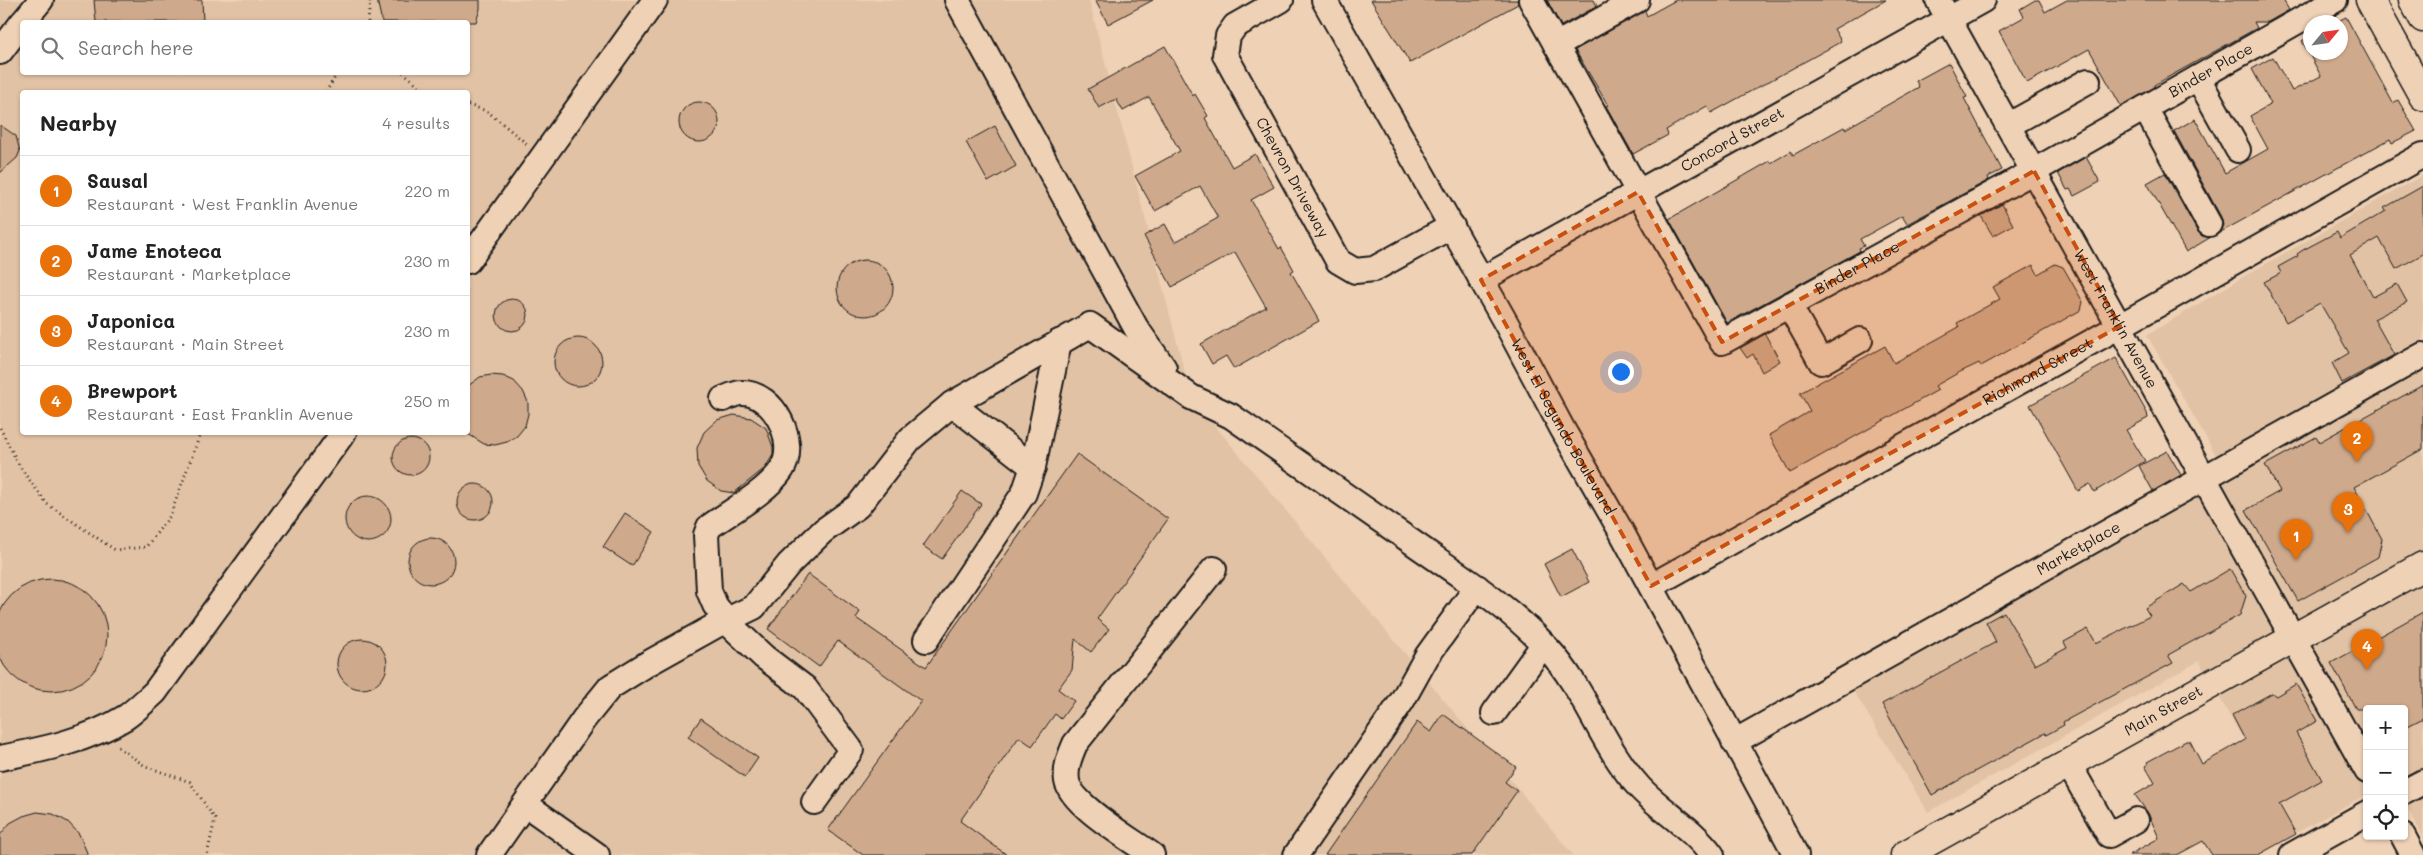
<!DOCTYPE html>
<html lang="en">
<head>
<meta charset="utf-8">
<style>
  :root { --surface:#fff; --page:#f2f2f2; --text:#222; --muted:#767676; --line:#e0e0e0; --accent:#db2777 }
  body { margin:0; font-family:Mali,sans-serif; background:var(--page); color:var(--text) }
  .controls { position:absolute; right:15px; bottom:15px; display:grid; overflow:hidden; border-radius:5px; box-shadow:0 1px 4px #0004 }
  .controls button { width:45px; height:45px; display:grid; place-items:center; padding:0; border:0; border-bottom:1px solid var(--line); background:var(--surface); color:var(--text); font:25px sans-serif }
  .compass { position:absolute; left:2303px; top:15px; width:45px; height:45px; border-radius:50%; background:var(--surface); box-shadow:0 1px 4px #0004; rotate:61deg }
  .you { position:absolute; left:1620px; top:371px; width:18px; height:18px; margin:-12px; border:4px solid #fff; border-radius:50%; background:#1a73e8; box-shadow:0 0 0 8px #1a73e833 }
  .badge { display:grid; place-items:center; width:32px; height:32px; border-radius:50%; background:var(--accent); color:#fff; font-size:16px; font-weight:700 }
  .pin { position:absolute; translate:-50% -41px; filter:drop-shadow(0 1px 2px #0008) }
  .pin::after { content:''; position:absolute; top:26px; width:18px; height:15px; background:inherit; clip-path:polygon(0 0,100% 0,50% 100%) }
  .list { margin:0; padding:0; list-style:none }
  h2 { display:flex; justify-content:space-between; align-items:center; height:65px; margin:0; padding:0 20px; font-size:21px }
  h2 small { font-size:16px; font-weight:400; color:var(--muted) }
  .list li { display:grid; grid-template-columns:32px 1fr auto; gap:15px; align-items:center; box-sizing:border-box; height:70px; padding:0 20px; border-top:1px solid var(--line) }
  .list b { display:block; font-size:19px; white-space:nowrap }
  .list p { margin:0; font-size:16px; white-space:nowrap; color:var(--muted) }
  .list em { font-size:16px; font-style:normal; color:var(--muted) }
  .icon { flex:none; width:28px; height:28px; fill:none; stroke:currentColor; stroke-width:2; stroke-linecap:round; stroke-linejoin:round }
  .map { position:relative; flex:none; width:2423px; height:855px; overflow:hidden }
  .search { position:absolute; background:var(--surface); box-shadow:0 1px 4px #0004; left:20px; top:20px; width:450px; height:55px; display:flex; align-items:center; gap:12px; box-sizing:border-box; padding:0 18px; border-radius:5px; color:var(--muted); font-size:19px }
  .panel { position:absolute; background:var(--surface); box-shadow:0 1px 4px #0004; left:20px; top:90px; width:450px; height:345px; border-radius:5px }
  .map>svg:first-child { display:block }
  .built { fill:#e1c2a5; fill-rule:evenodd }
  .building { fill:#cfa98b; stroke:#1c1c1c }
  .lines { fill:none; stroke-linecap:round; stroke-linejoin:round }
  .minor-casing { stroke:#1c1c1c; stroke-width:28 }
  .major-casing { stroke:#1c1c1c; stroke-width:31 }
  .path { stroke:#1c1c1c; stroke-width:3; stroke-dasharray:1 4; stroke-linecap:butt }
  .minor { stroke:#efd1b5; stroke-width:24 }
  .major { stroke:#efd1b5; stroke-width:28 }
  .marked { fill:#c9500e; fill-opacity:0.2; stroke:#c9500e; stroke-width:4; stroke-dasharray:10 6; stroke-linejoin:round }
  .labels { text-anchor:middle; stroke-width:4; stroke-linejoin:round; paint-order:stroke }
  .street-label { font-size:15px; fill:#1c1c1c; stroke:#efd1b5 }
</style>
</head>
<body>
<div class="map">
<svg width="2423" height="855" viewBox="0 0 2423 855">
  <rect width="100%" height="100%" fill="#efd1b5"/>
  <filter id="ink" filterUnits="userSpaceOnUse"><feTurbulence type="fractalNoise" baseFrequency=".02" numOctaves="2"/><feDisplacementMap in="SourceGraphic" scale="10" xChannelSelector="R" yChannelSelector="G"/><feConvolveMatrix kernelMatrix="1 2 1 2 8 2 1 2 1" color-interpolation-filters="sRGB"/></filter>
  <g filter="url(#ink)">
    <g class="built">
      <path d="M0,0H1089L1191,397L1573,855H0ZM22,22H468V72H22ZM22,92H468V432H22Z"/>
      <polygon points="2423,175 2423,836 2404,803 2404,709 2367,709 2367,794 2296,833 2199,661 1928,812 1849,684 2228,476 2147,335 2253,271"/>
    </g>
    <g class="building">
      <polygon points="94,0 202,0 203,22 96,22"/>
      <polygon points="377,0 480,0 480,9 476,22 382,22"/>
      <polygon points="1095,0 1153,0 1108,24"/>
      <polygon points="1371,0 1517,0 1518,4 1410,63"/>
      <polygon points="1547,0 1594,0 1597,6 1561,26"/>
      <polygon points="1676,0 1886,0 1834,29 1841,41 1835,45 1711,113 1707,106 1666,130 1668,135 1633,154 1606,106 1608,105 1575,50 1645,11 1647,16"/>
      <polygon points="2035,0 2039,0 2045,12 2067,0 2283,0 2289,10 2268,22 2254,22 2257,28 2154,85 2155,87 2121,106 2089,49 2027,83 1999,31 2024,17 2020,9"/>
      <polygon points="2346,17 2393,103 2398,100 2416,131 2392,143 2390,139 2219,233 2223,225 2221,217 2174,131 2195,119 2225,173 2268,149 2250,116 2271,104 2252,69 2273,57 2292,91 2321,76 2302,41 2310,36 2310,52 2340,52 2340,22 2336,22"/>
      <polygon points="1165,46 1193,96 1195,94 1208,116 1205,118 1232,167 1255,154 1274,187 1251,200 1279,249 1281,247 1294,270 1291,272 1319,321 1234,369 1226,356 1212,364 1201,344 1266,307 1235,252 1172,287 1144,236 1165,224 1175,242 1218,218 1200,186 1155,211 1135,176 1180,151 1149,97 1123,111 1116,99 1099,108 1088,89"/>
      <polygon points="1949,63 1967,97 1964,98 2002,170 1988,177 1989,180 1907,224 1902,216 1860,239 1864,246 1859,248 1860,251 1727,323 1669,219 1770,161 1771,163 1791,151 1793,155 1844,127 1845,129 1919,87 1916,81"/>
      <circle cx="699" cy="122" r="20"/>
      <polygon points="0,125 16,136 20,151 17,158 0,173"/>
      <polygon points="995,126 1016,166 988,182 966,142"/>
      <polygon points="2086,157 2100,182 2074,196 2070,189 2067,190 2058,173"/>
      <polygon points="2165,173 2197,231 2202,236 2211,237 2186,252 2147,183"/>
      <polygon points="2423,186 2423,254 2396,269 2379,238 2350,255 2373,297 2397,284 2407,302 2374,319 2394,355 2342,383 2332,363 2349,353 2320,303 2286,322 2264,282 2281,273 2278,267 2298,256 2297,254 2303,250 2337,232 2340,238 2386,211 2384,208"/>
      <polygon points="2002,204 2013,225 1993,236 1981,216"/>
      <circle cx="865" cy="288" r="28"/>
      <polygon points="2055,264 2063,267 2083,302 2081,310 1981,366 1979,363 1977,364 1958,373 1935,386 1938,390 1790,473 1769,435 1810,411 1800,393 1885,346 1894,363 1959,327 1957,323 2000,299 1993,287 2033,265 2038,274"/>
      <circle cx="512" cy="315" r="16"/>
      <polygon points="1765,334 1780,361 1762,372 1753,354 1747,358 1740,348"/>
      <circle cx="578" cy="362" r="24"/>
      <polygon points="2116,358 2147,413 2148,418 2126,430 2145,461 2094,492 2090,484 2078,491 2030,405"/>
      <polygon points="491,375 503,376 514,381 523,391 528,402 528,414 525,426 517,436 507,442 495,445 484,444 468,434 468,386 480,377"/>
      <polygon points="2423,385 2423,449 2354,487 2382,539 2378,557 2298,601 2246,510 2280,491 2265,465 2316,437 2319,442"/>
      <polygon points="734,415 751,418 766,428 773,447 773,455 765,468 734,493 721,491 707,481 698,466 697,448 704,432 717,420"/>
      <circle cx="411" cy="457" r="18"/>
      <polygon points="2167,451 2181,475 2153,491 2139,466"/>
      <polygon points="1077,454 1168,519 1097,619 1109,629 1091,652 1075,639 1072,670 1058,689 1074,701 1061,719 1055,714 1032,746 1019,737 960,821 1007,855 863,855 828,830 921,701 838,641 819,667 768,629 808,574 860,612 856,618 926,667"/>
      <circle cx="475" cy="502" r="18"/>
      <polygon points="962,491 981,504 942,559 923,546"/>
      <circle cx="368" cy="519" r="23"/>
      <polygon points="625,513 654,532 632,566 603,547"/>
      <circle cx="431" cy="561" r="23"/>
      <polygon points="1572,549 1589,582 1561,597 1544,564"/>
      <polygon points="2230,569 2246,596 2240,615 2168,655 2173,663 2063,722 2064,725 2046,735 2045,733 1932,795 1882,704 1996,642 1986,622 2004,612 2035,665 2067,648 2064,642 2088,629 2096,643 2150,616 2145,608 2184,584 2191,592"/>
      <circle cx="51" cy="635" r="56"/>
      <polygon points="2423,612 2423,718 2404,728 2404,709 2356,709 2331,663"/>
      <circle cx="362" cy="664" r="25"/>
      <polygon points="2296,684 2317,721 2296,733 2322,780 2279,804 2296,834 2258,855 2212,855 2203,841 2177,855 2129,855 2159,838 2148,813 2135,795 2155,783 2145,766 2148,764 2147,762 2186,741 2190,741 2202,764 2245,740 2232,715 2272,693 2276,696"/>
      <polygon points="1443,714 1516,767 1505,782 1517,791 1472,855 1325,855 1417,722 1431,732"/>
      <polygon points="701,718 758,758 745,777 688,737"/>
      <polygon points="37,812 53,814 68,822 79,834 88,855 0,855 0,835 10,823 23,816"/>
    </g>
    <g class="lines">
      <g class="minor-casing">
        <g id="minor">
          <polyline points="957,0 1136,328 1164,368"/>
          <path id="s1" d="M1281,0L1235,26L1228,36L1225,55L1338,261L1355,271L1374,269L1452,226"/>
          <path id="s2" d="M1324,0L1507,325L1563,430L1621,531L1796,855"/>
          <path id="s3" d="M1531,0L1722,342L2034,171L2335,0"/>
          <path id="s4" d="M1938,0L2367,771"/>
          <polyline points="23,22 41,0"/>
          <polyline points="1556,45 1637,0"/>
          <polyline points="0,52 22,23"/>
          <polyline points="2198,78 2238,150"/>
          <polyline points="2145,108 2209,224"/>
          <polyline points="2009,125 2088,81"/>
          <polyline points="468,261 655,0"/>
          <path id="s5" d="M1481,280L1983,0"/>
          <polyline points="1789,305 1821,362 1860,340"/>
          <path d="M723,399C728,397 736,393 741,393C775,392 798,443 782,469C767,492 731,511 709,527L706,535L709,591L715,605L726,621L764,657L805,688L851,750L814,802"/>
          <polyline points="952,404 1033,467"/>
          <path id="s6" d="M1651,586L2120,326L2423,155"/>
          <polyline points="926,640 1024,493 1033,467 1059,342"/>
          <polyline points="1494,713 1543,645"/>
          <path id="s7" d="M1734,742L2423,355"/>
          <path d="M0,758C42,750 89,740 126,717C136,710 146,700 155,692L344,432"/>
          <polyline points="2068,763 2109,835 2136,820"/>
          <polyline points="2404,792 2423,782"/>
          <polyline points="525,804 597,855"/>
          <polyline points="2403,836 2413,855"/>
          <path d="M489,855L584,719L610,687L647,664L715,626L754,607L789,564L823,531L858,506L910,439L952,404L1090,325L1191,397L1231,416C1291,458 1351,500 1412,542C1459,575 1509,606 1548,649C1586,690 1602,747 1640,788C1663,812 1692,828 1712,855"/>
          <path d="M1152,855C1132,840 1071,805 1067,781C1065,767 1070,756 1075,744L1214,569"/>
          <polyline points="1296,855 1402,701 1427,656 1477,587"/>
          <polyline points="2292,855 2367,813"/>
        </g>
      </g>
      <g class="major-casing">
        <g id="major">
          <polyline points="2370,0 2423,96"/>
          <polyline points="2413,0 2423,18"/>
          <path id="s8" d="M1905,855L2423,566"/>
        </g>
      </g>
      <g class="path">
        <polyline points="368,22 370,0"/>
        <polyline points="403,72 426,92"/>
        <polyline points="326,92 338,72"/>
        <polyline points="468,105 487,111 527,144"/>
        <polyline points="0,428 20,467 47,504 115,550 146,547 170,516 201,432"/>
        <polyline points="118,747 145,766 190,782 215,819 207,855"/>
      </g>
      <use href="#minor" class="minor"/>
      <use href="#major" class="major"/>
    </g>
  </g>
  <path class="marked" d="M2034,171L2120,326L1651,586L1481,280L1638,192L1722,342Z"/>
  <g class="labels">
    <g class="street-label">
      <text dy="5" stroke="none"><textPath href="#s3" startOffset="951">Binder Place</textPath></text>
      <text dy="5" stroke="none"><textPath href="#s5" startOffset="288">Concord Street</textPath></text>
      <text dy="5" stroke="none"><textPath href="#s1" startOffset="224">Chevron Driveway</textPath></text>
      <text dy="5" stroke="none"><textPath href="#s3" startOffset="546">Binder Place</textPath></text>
      <text dy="5" stroke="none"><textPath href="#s4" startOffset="365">West Franklin Avenue</textPath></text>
      <text dy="5" stroke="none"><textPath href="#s6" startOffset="442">Richmond Street</textPath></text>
      <text dy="5" stroke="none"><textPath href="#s2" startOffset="489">West El Segundo Boulevard</textPath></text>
      <text dy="5" stroke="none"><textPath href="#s7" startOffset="395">Marketplace</textPath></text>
      <text dy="5" stroke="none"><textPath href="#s8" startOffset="296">Main Street</textPath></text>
    </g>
  </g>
</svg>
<div class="controls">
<button>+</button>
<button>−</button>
<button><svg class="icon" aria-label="locate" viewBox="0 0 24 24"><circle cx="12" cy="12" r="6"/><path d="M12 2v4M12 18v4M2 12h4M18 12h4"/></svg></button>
</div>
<svg class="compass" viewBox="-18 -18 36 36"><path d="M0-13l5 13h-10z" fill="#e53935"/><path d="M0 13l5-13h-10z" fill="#767676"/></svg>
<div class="you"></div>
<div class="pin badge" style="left:2296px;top:560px;background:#e8710a">1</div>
<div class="pin badge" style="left:2357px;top:462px;background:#e8710a">2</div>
<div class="pin badge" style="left:2348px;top:533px;background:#e8710a">3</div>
<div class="pin badge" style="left:2367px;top:670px;background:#e8710a">4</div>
<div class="search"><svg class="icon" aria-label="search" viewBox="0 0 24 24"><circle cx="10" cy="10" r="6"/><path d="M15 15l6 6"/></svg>Search here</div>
<section class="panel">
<h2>Nearby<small>4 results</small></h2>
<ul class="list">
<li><span class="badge" style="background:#e8710a">1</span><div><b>Sausal</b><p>Restaurant · West Franklin Avenue</p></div><em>220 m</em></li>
<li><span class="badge" style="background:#e8710a">2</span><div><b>Jame Enoteca</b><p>Restaurant · Marketplace</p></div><em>230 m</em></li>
<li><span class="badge" style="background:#e8710a">3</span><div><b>Japonica</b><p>Restaurant · Main Street</p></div><em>230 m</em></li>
<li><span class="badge" style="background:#e8710a">4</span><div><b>Brewport</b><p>Restaurant · East Franklin Avenue</p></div><em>250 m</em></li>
</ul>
</section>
</div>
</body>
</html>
